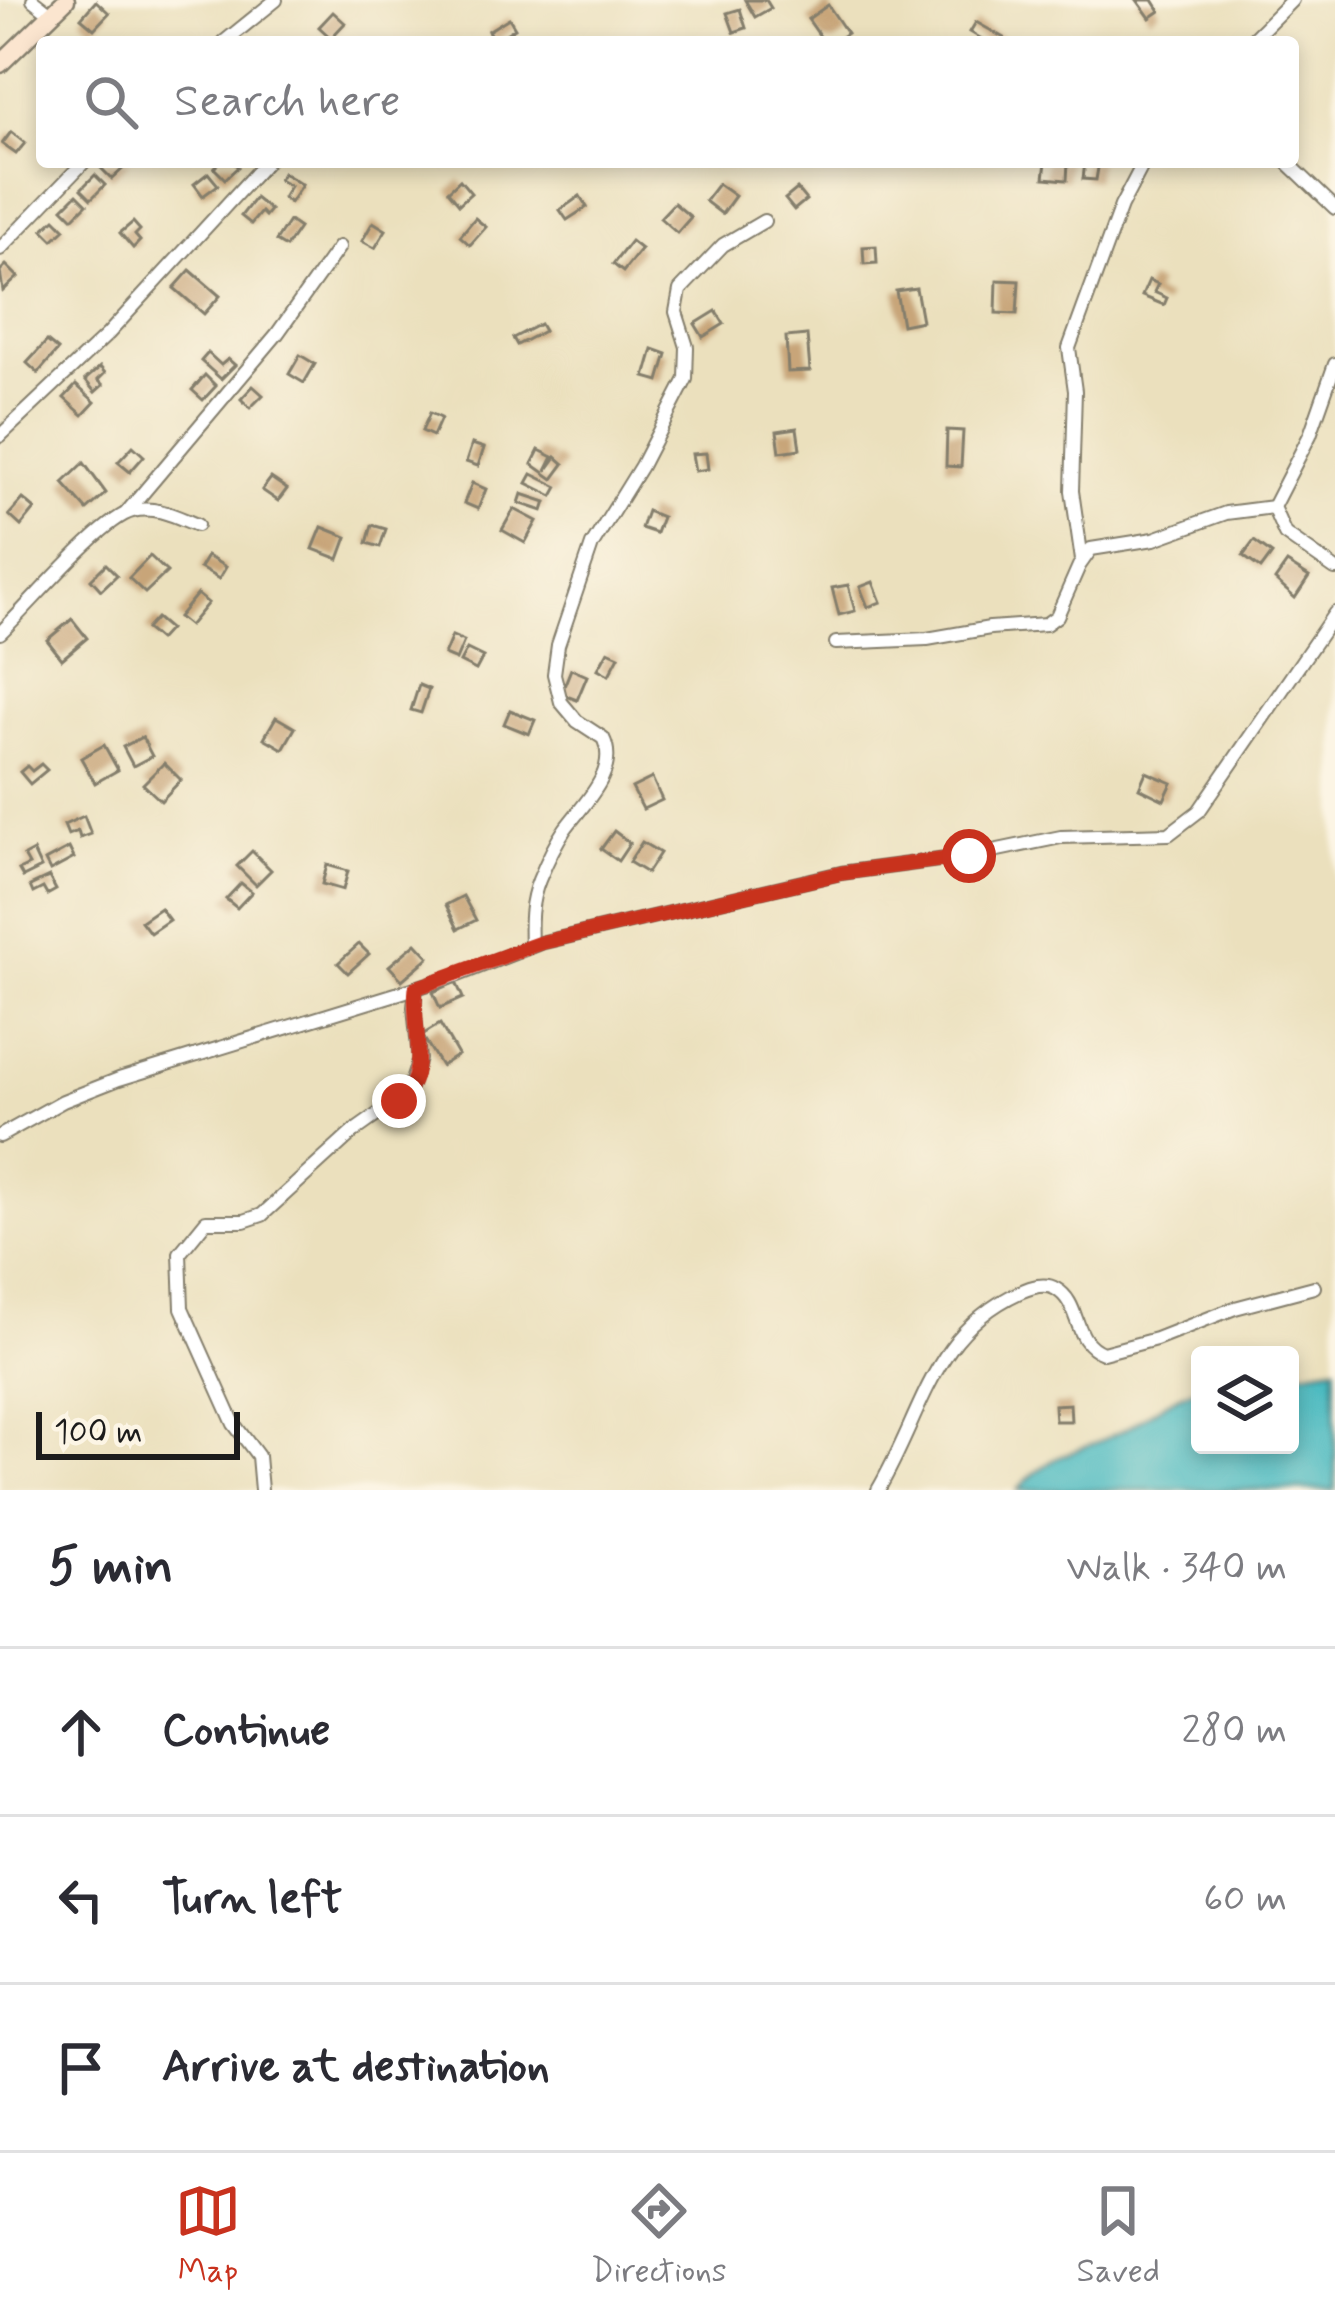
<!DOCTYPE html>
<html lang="en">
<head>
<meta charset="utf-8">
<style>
  :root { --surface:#fff; --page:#f7f7f7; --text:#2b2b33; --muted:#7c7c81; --line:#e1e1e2; --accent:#c8321e }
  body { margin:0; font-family:Mynerve,sans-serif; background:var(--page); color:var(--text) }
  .controls { position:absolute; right:36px; bottom:36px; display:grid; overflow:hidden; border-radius:12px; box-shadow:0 6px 18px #0003 }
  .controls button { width:108px; height:108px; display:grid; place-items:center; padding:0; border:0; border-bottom:3px solid var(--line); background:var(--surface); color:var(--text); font:60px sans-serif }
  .scale { position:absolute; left:36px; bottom:30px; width:204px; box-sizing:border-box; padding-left:12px; border:6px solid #1c1c1c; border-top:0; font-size:33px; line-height:42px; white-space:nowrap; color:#1c1c1c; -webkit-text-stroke:9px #fcf5e5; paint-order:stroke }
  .stop { position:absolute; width:36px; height:36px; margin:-27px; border:9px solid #c8321e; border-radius:50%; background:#fff }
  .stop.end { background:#c8321e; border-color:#fff; box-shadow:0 3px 12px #0008 }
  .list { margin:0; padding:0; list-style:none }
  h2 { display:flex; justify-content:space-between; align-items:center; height:156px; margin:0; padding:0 48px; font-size:51px }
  h2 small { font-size:39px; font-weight:400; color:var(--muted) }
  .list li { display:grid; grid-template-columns:78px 1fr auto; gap:36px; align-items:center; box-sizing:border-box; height:168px; padding:0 48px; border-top:3px solid var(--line) }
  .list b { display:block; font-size:45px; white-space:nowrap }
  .list em { font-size:39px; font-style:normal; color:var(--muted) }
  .icon { flex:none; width:66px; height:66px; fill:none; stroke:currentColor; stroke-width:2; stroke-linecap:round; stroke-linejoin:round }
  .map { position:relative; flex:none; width:1335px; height:1490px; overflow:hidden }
  .search { position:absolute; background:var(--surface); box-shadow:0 6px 18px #0003; left:36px; right:36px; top:36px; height:132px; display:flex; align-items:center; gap:30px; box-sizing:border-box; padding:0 42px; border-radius:12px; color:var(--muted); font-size:45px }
  .sheet { height:660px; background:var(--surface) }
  nav { display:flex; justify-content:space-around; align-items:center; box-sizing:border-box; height:168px; border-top:3px solid var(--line); background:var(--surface); font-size:33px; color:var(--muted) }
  nav a { display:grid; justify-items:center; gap:6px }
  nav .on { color:var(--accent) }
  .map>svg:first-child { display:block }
  .water { fill:#4ab9c0; stroke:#336a6e; stroke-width:3 }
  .building { fill:#c8a579 }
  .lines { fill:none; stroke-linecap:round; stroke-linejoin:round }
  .street-casing { stroke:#847e6c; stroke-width:16 }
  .secondary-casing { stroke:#847e6c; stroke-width:21 }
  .street { stroke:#fff; stroke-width:12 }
  .secondary { stroke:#fbe5cf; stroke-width:16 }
  .route { stroke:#c8321e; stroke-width:15 }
</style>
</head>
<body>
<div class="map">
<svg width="1335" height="1490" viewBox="0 0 1335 1490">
  <rect width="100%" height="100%" fill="#fcf5e5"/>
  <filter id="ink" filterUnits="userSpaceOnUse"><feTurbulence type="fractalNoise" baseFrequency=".00833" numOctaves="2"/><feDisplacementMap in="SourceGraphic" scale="24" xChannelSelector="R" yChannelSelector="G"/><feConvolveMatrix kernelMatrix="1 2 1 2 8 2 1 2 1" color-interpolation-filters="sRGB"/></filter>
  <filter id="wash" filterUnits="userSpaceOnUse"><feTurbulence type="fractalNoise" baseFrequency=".004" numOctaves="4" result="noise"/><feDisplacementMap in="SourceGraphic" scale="48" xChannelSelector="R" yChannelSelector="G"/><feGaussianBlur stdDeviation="2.7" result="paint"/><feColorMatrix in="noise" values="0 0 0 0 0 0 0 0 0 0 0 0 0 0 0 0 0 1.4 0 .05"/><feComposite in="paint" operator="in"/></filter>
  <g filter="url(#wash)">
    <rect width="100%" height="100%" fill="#ebe0bd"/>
    <path class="water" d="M1335,1366V1490H1018C1054,1448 1082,1454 1125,1429C1151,1414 1170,1396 1200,1388V1445H1290V1373Z"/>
    <g id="blocks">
      <g class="building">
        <polygon points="745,0 766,0 771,8 755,17"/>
        <polygon points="1137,0 1153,0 1160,11 1150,18"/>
        <polygon points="96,1 109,13 94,29 81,18"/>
        <polygon points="828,5 847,33 834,42 824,42 808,19"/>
        <polygon points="740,9 746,28 734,32 727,13"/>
        <polygon points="333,12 345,23 331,38 319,27"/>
        <polygon points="509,18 515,28 495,41 488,31"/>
        <polygon points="976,22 1004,38 1002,42 987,42 970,32"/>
        <polygon points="11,132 25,143 16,154 2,144"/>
        <polygon points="106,162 130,162 112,179 100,167"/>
        <polygon points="220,162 233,162 238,167 225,179 214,168"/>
        <polygon points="1046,162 1068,162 1067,180 1044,178"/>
        <polygon points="1085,162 1099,162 1096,180 1083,179"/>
        <polygon points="208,173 218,185 203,196 194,184"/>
        <polygon points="283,173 302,185 290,203 283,198 290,186 279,180"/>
        <polygon points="95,175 105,185 91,199 81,189"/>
        <polygon points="460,180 471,193 459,204 448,191"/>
        <polygon points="718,184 735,196 722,214 705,201"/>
        <polygon points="797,189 806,200 794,210 785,199"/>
        <polygon points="77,194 87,204 73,218 63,208"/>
        <polygon points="580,196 587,207 567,220 560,210"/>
        <polygon points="255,198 270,210 265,216 261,212 251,224 241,216"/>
        <polygon points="674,203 691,217 677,233 660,218"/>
        <polygon points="475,218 486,227 470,245 460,236"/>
        <polygon points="55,219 65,229 53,240 43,230"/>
        <polygon points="289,221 299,228 286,247 276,241"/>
        <polygon points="133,222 140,230 135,235 140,241 133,248 120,233"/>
        <polygon points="373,222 386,230 375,248 362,241"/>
        <polygon points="631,241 641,249 623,272 613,264"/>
        <polygon points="876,246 877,263 864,264 863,247"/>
        <polygon points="6,265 18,277 3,291 0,271"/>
        <polygon points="190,270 220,296 204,314 174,288"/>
        <polygon points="997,280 1019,281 1017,314 996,313"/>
        <polygon points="1149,280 1158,284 1154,292 1167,298 1164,305 1142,296"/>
        <polygon points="916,288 922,321 902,325 896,291"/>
        <polygon points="716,311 724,324 703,337 695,324"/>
        <polygon points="540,324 544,331 517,345 513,338"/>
        <polygon points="807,335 810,371 788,372 786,337"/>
        <polygon points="47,341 58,350 38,373 27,363"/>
        <polygon points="653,349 667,354 659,381 645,377"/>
        <polygon points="208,353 221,365 228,359 235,365 221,379 201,361"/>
        <polygon points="300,355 315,364 304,383 289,374"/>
        <polygon points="100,367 105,373 98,380 103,385 95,392 85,380"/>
        <polygon points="205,375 216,386 203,400 192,390"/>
        <polygon points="76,385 95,402 83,415 64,398"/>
        <polygon points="253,386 263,395 250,408 241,399"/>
        <polygon points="430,413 441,418 433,436 422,431"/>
        <polygon points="797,428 800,449 780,452 777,431"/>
        <polygon points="947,430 963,431 961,467 946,466"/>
        <polygon points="472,444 484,448 478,466 466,462"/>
        <polygon points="133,446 144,456 130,472 118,462"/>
        <polygon points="539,450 553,457 546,471 556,457 564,464 553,479 532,464"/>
        <polygon points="706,453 708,469 695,471 692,454"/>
        <polygon points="84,463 106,493 87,510 63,483"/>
        <polygon points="532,474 558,487 553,496 527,483"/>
        <polygon points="271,478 287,489 278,501 262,490"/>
        <polygon points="472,483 486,489 478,509 464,503"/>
        <polygon points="522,494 546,502 543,511 519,503"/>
        <polygon points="23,499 35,509 21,526 9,515"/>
        <polygon points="514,509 537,521 525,543 502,530"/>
        <polygon points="647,511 662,517 656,533 641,528"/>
        <polygon points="372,525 386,529 380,547 367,543"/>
        <polygon points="322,527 347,537 339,559 313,549"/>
        <polygon points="1254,541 1272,554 1261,569 1243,556"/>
        <polygon points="150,556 167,572 145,593 129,578"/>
        <polygon points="207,556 226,567 219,579 200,568"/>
        <polygon points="1287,563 1309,577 1295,598 1275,580"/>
        <polygon points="106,564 117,575 101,590 91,579"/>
        <polygon points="873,582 881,602 868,607 860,587"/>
        <polygon points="848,585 855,611 839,615 832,588"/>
        <polygon points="197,594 208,603 189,626 178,617"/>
        <polygon points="156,618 169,629 159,640 146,629"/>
        <polygon points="72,619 87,638 62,659 47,640"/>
        <polygon points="452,636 464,641 456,660 444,655"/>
        <polygon points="467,649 483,657 476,670 460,662"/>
        <polygon points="608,651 619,656 609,675 598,669"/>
        <polygon points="571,669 587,676 577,700 561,694"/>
        <polygon points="419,685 429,689 421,713 411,710"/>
        <polygon points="510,710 535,720 529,734 504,724"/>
        <polygon points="276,717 295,728 283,749 264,738"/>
        <polygon points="142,737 152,756 133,766 123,747"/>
        <polygon points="104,745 118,770 95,783 81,758"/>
        <polygon points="164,763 181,780 161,801 143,784"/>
        <polygon points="41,764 47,770 30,784 20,772 27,766 32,771"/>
        <polygon points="1146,772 1172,783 1164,800 1139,788"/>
        <polygon points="652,778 662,800 643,809 632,788"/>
        <polygon points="84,816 91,834 80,838 78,831 68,835 64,825"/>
        <polygon points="614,831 630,843 618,861 601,849"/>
        <polygon points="642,842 660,853 647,873 629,862"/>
        <polygon points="69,848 74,858 50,871 45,861"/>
        <polygon points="33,851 41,868 23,877 19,870 29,865 24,856"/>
        <polygon points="252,851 271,870 256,885 237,866"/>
        <polygon points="327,865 348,871 343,890 322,884"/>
        <polygon points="49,877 56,890 47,895 43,888 33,893 30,886"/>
        <polygon points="241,883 252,892 237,908 226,899"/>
        <polygon points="463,896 476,920 458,929 446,905"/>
        <polygon points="160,908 169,920 150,933 141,921"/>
        <polygon points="416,943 429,957 402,980 389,966"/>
        <polygon points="359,944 369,954 348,973 338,963"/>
        <polygon points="456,982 463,998 440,1008 433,992"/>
        <polygon points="440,1024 458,1055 441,1066 422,1035"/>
        <polygon points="1070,1404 1071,1421 1055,1421 1054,1405"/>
      </g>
    </g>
  </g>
  <g filter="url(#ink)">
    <use href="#blocks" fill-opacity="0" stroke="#847e6c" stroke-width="3"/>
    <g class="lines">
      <g class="street-casing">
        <g id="street">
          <polyline points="33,0 51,14"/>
          <polyline points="224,42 276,0"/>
          <polyline points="1250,42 1292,0"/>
          <polyline points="1287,162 1335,208"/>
          <polyline points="0,249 84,162"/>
          <polyline points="1335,364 1310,435 1273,507 1285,534 1335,569"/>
          <polyline points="0,436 108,334 266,162"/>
          <polyline points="127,512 277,334 339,247"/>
          <polyline points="1082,560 1072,491 1075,391 1069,348 1121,206 1144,162"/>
          <path d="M0,633C28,607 102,518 133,511C155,505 177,517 197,525"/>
          <polyline points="836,643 927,639 990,628 1046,624 1057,616 1079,566 1091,549 1154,539 1226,513 1273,507"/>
          <path d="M531,946C530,923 530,902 539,880C546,863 554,845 565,829C583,804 620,771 603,738L577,721L561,702L554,674L558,645L592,545L641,466L686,379L687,347L676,312L680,290L723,245L764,221"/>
          <polyline points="0,1136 63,1101 119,1079 458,975 540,943 841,873 969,856 1061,837 1169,834 1199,811 1335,613"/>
          <polyline points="261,1490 258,1456 234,1424 182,1308 180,1253 206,1221 244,1221 262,1215 353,1132 408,1093 419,1059 414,1007 416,988"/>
          <path d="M878,1490C924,1412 931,1333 1020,1292C1031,1287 1045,1282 1056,1289C1082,1304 1071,1341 1103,1353L1156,1339L1235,1308L1314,1287"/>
        </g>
      </g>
      <g class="secondary-casing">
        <polyline id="secondary" points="0,64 66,0"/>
      </g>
      <use href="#street" class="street"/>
      <use href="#secondary" class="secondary"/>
    </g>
  </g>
  <g class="lines" filter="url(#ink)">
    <path class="route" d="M399,1101C432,1072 411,1026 416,988L540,943L842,873L969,856"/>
  </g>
</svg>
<div class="controls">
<button><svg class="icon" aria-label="layers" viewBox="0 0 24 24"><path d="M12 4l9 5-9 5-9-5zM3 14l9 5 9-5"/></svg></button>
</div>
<div class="scale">100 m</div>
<div class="stop" style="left:969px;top:856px"></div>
<div class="stop end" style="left:399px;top:1101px"></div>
<div class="search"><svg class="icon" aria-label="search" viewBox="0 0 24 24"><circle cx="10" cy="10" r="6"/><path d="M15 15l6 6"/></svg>Search here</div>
</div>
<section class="sheet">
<h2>5 min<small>Walk · 340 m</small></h2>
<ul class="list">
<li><svg class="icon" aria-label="ahead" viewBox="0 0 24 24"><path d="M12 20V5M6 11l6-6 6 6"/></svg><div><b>Continue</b></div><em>280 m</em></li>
<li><svg class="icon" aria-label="left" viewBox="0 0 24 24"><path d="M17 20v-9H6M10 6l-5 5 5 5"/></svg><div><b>Turn left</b></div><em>60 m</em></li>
<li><svg class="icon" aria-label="arrive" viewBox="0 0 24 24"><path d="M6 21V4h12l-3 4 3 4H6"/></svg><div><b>Arrive at destination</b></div></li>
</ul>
</section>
<nav>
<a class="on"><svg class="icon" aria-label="map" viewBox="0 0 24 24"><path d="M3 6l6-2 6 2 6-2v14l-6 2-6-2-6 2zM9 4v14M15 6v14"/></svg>Map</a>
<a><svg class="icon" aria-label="directions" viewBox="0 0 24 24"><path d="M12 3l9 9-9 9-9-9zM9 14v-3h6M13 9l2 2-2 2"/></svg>Directions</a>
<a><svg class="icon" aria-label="saved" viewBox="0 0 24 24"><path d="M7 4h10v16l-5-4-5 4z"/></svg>Saved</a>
</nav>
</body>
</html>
